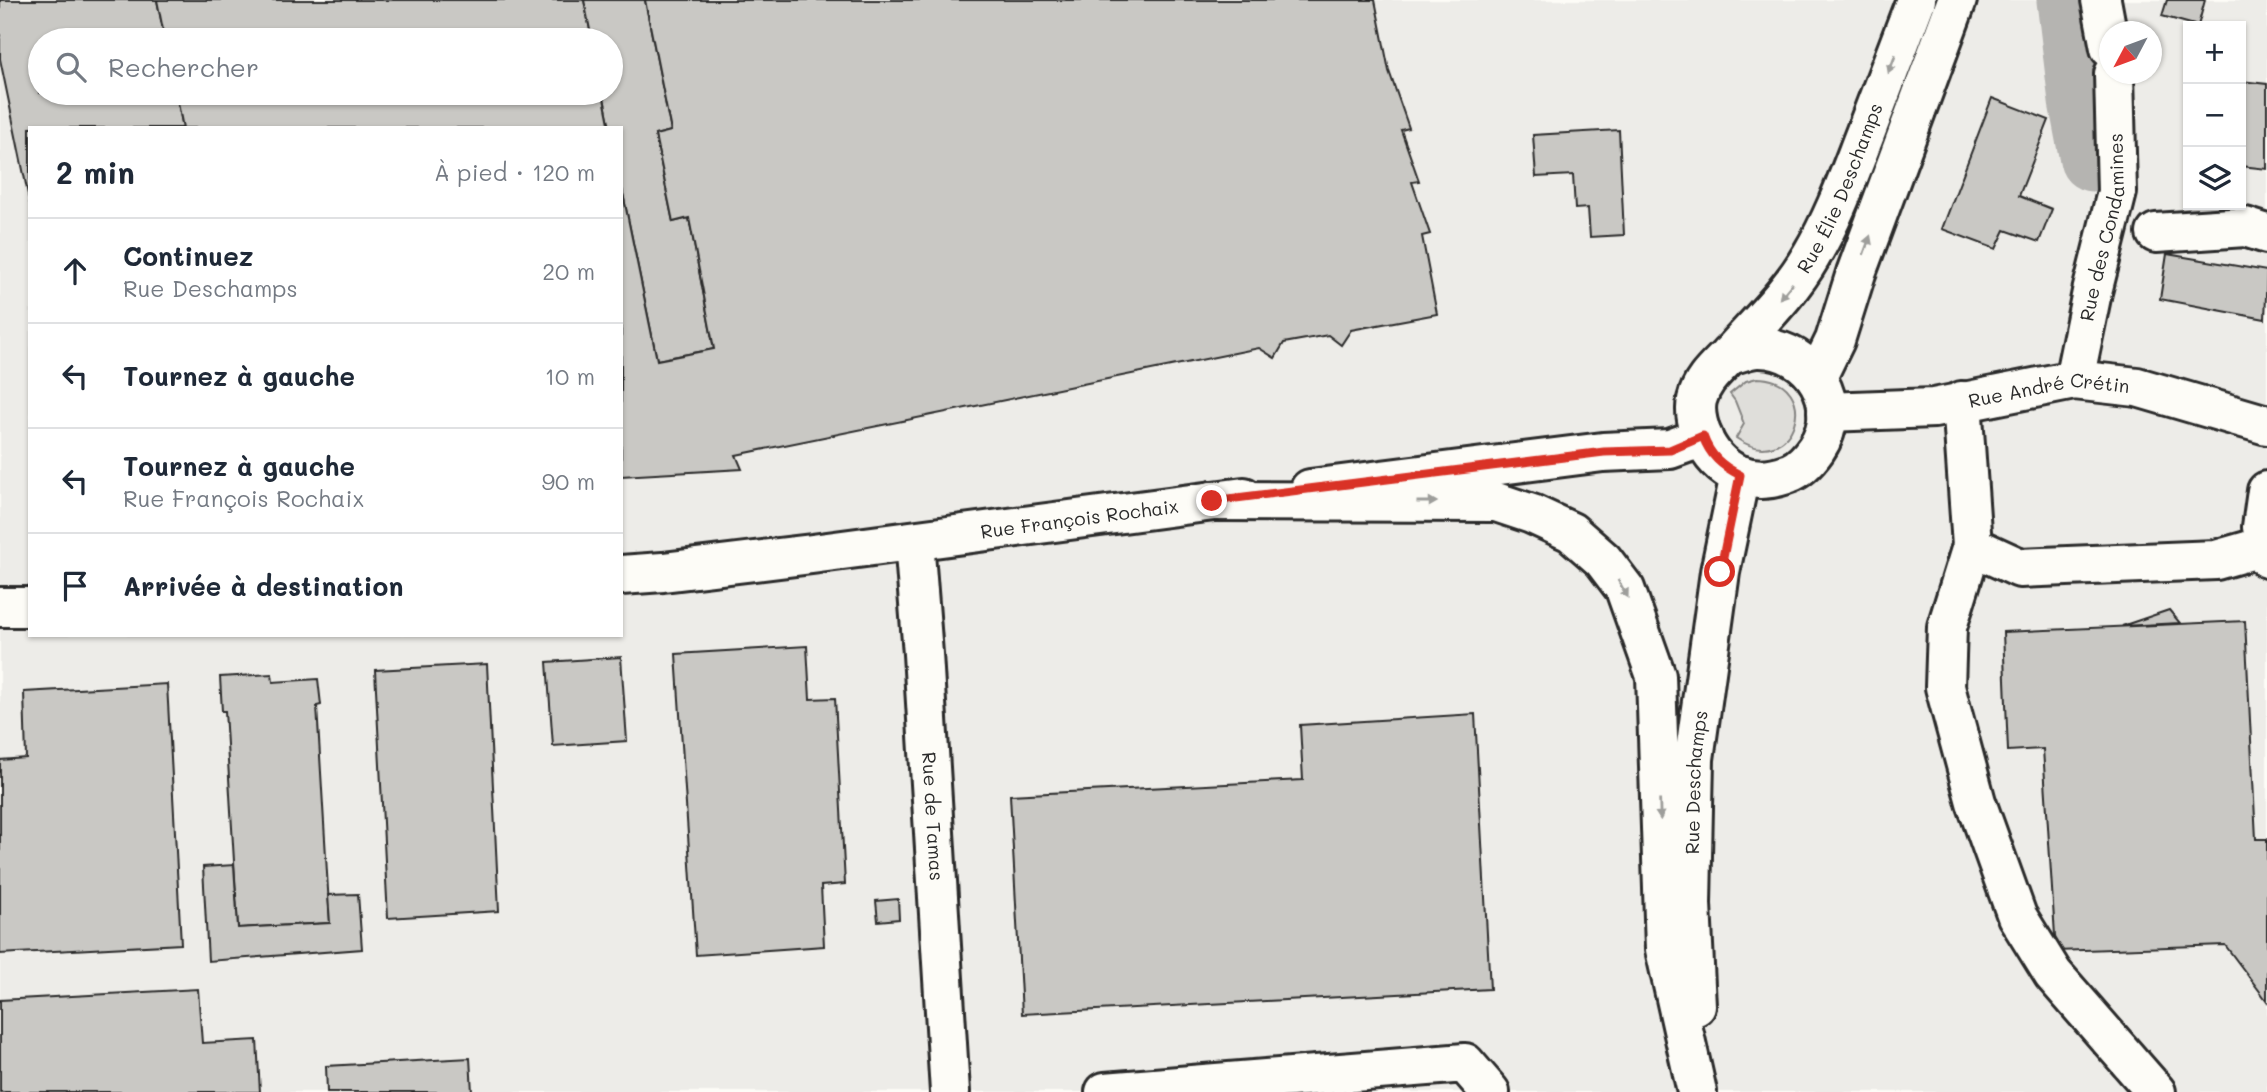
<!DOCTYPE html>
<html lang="fr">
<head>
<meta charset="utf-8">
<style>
  :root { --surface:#fff; --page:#f2f2f3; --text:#1f2937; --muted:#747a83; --line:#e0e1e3 }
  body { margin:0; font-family:Mali,sans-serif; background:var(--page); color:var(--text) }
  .controls { position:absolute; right:21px; top:21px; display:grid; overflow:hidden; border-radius:0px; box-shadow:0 2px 5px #0004 }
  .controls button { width:63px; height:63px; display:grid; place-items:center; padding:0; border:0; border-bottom:2px solid var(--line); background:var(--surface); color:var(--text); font:35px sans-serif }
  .compass { position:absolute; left:2099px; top:21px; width:63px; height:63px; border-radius:50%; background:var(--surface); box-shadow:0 2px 5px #0004; rotate:229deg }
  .stop { position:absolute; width:21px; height:21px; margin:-16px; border:5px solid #d93025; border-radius:50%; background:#fff }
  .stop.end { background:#d93025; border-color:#fff; box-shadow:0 2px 7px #0008 }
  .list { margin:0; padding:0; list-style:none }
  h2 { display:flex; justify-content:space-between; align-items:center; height:91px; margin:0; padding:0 28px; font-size:30px }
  h2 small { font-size:23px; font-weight:400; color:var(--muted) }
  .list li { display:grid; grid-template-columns:46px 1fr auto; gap:21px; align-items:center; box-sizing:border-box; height:105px; padding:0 28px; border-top:2px solid var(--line) }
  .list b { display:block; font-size:26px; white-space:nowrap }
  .list p { margin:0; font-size:23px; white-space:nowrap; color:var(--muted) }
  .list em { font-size:23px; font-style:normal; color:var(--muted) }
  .icon { flex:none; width:38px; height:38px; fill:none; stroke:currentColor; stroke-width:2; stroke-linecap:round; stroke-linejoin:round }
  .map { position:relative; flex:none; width:2267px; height:1092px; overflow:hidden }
  .search { position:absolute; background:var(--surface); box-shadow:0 2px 5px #0004; left:28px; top:28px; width:595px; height:77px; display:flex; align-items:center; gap:18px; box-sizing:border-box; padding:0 24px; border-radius:38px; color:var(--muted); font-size:26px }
  .panel { position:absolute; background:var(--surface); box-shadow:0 2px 5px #0004; left:28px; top:126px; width:595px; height:511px; border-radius:0px }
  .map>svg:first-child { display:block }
  .built { fill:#edece8; fill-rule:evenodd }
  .green { fill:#dfdeda; stroke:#858482; stroke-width:2 }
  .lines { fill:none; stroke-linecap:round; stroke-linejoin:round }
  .river { stroke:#b5b4b1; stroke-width:65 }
  .building { fill:#c9c8c4; stroke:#2b2b2b; stroke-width:2 }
  .minor-casing { stroke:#2b2b2b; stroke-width:44 }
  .major-casing { stroke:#2b2b2b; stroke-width:44 }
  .minor { stroke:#fdfcf7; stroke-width:38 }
  .major { stroke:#fdfcf7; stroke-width:38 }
  .oneway { fill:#9e9e9b }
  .route { stroke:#d93025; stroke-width:9 }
  .labels { text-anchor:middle; stroke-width:7; stroke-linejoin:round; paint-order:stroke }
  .street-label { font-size:19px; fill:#2b2b2b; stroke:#fdfcf7 }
</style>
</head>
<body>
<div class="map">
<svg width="2267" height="1092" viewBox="0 0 2267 1092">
  <rect width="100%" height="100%" fill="#fdfcf7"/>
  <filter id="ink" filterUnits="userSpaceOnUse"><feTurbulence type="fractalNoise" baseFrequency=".0143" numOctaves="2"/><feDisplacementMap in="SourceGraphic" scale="14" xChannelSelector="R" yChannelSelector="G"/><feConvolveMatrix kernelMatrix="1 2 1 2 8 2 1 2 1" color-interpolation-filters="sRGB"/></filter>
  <g filter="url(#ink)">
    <path class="built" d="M0,0H2267V1092H0ZM2188,26H2241V205H2188ZM2110,32H2152V74H2110ZM40,40H611V93H40ZM30,128H621V635H30Z"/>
    <path class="green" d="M1757,378C1825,379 1795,479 1736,438L1744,424L1735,401L1730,394L1746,381Z"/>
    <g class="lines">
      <polyline class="river" points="2069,0 2081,101 2092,159"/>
    </g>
    <g class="building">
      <polygon points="0,0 157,0 165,40 40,40 40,93 176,93 183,128 30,128 30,204 0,59"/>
      <polygon points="157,0 584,0 592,40 165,40"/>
      <polygon points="584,0 645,0 671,131 655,135 673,222 689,218 714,349 657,360 621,184 621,128 610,128 603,93 611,93 611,40 592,40"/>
      <polygon points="645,0 1375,0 1389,71 1409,128 1401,130 1419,181 1412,182 1430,234 1422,236 1437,314 1351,330 1341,345 1328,335 1284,343 1275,358 1259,348 736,455 742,469 621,476 621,184 657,360 714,349 689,218 673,222 655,135 671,131"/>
      <polygon points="2167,0 2205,0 2198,26 2162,16"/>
      <polygon points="2241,81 2267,84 2267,169 2241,166"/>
      <polygon points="176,93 603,93 610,128 183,128"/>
      <polygon points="1992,98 2049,120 2019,196 2052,209 2039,242 2005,230 1996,249 1942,229"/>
      <polygon points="1619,130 1624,235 1590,237 1588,208 1575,209 1573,175 1536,177 1533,135"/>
      <polygon points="2167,254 2267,271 2265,319 2160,299"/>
      <polygon points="2169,610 2180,623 2122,626"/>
      <polygon points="2245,621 2256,839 2267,839 2267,1001 2225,945 2056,951 2043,749 2008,751 2003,632"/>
      <polygon points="807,646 810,699 835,698 845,884 821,886 824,946 696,955 676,654"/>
      <polygon points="621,657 627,741 553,746 547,662"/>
      <polygon points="487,664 499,911 388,918 375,670"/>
      <polygon points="272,674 273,682 318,679 321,705 317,706 330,923 238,928 225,711 222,711 220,677"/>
      <polygon points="167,684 181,944 0,954 0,760 26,758 24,692"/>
      <polygon points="1475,714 1490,989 1022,1014 1010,795 1303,780 1300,725"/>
      <polygon points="234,865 238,928 330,923 328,895 358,894 362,949 208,961 203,867"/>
      <polygon points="898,899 899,919 878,921 876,901"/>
      <polygon points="198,989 202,1043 257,1040 260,1092 0,1092 0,1000"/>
      <polygon points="470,1058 472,1092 327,1092 326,1066"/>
    </g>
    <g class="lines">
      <g class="minor-casing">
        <g id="minor">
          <polyline points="2101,0 2110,48"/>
          <polyline points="2156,233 2245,227 2267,234"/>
          <path id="s1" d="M2074,380L2092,292L2117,192L2114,74"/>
          <polyline points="1962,401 1972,546 1947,627 1945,687 1976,802 2017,916 2053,974 2156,1092"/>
          <path id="s2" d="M1827,412L1934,408L2074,380L2137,387L2267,425"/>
          <polyline points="1310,489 1603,452 1670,449 1703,437"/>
          <polyline points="2267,491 2262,527 2267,558"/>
          <path id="s3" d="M914,541L923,654L950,1092"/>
          <polyline points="1972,546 2020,568 2216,560 2265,546"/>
          <path id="s4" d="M621,575L663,572L812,554L1244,497"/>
          <polyline points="0,607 30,607"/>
          <polyline points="1105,1092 1465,1063 1490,1092"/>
        </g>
      </g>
      <g class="major-casing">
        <g id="major">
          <path id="s5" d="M1729,355C1739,353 1750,347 1760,348C1811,349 1847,404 1816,449C1809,459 1800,469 1789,473C1751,488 1718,473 1702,436C1698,425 1694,413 1697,400C1702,378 1720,366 1734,350C1761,320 1791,291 1811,256C1834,218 1849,175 1865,134C1882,89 1899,45 1916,0"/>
          <polyline points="1817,377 1835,340 1856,273 1957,0"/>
          <polyline points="1212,501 1496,502 1532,514 1571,532 1603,560 1625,589 1656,676 1665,949 1697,1092"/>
          <path id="s6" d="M1696,1006L1691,904L1694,759L1720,572L1740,475"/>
        </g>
      </g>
      <use href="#minor" class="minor"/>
      <use href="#major" class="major"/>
    </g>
    <defs><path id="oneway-solid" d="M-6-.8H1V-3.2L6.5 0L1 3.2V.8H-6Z" transform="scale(1.75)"/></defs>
    <g class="oneway">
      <use href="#oneway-solid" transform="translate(1892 64) rotate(111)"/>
      <use href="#oneway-solid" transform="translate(1867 245) rotate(-70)"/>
      <use href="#oneway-solid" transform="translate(1786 291) rotate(130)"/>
      <use href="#oneway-solid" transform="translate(1427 502)"/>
      <use href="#oneway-solid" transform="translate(1623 589) rotate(61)"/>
      <use href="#oneway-solid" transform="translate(1660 810) rotate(88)"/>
    </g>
  </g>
  <g class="lines" filter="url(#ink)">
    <path class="route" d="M1212,501L1604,452L1670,450L1703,436C1710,456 1722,466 1740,475L1720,572"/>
  </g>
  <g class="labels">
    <g class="street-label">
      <text dy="7" stroke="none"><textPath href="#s5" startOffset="612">Rue Élie Deschamps</textPath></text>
      <text dy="7" stroke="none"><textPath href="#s1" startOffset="156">Rue des Condamines</textPath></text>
      <text dy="7" stroke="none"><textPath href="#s2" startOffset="224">Rue André Crétin</textPath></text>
      <text dy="7" stroke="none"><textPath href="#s4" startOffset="462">Rue François Rochaix</textPath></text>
      <text dy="7" stroke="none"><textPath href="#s6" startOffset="224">Rue Deschamps</textPath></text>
      <text dy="7" stroke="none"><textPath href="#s3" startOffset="276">Rue de Tamas</textPath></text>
    </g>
  </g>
</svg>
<div class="controls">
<button>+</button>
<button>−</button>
<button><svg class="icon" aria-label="layers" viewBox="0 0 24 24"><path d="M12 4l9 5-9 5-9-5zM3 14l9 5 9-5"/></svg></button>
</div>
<svg class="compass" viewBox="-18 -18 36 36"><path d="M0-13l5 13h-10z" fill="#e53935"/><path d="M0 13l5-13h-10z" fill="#747a83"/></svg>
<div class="stop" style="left:1720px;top:572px"></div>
<div class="stop end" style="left:1212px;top:501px"></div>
<div class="search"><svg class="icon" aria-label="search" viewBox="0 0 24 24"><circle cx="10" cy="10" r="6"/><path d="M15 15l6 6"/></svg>Rechercher</div>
<section class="panel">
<h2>2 min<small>À pied · 120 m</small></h2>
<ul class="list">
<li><svg class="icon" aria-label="ahead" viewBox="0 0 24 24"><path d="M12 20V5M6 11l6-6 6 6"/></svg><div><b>Continuez</b><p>Rue Deschamps</p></div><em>20 m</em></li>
<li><svg class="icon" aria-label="left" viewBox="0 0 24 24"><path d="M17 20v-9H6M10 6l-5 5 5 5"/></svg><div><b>Tournez à gauche</b></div><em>10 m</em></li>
<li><svg class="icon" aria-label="left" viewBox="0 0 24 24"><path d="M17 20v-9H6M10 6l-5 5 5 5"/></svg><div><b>Tournez à gauche</b><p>Rue François Rochaix</p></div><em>90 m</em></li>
<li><svg class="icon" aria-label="arrive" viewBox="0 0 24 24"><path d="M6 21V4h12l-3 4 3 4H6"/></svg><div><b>Arrivée à destination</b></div></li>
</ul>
</section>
</div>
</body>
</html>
